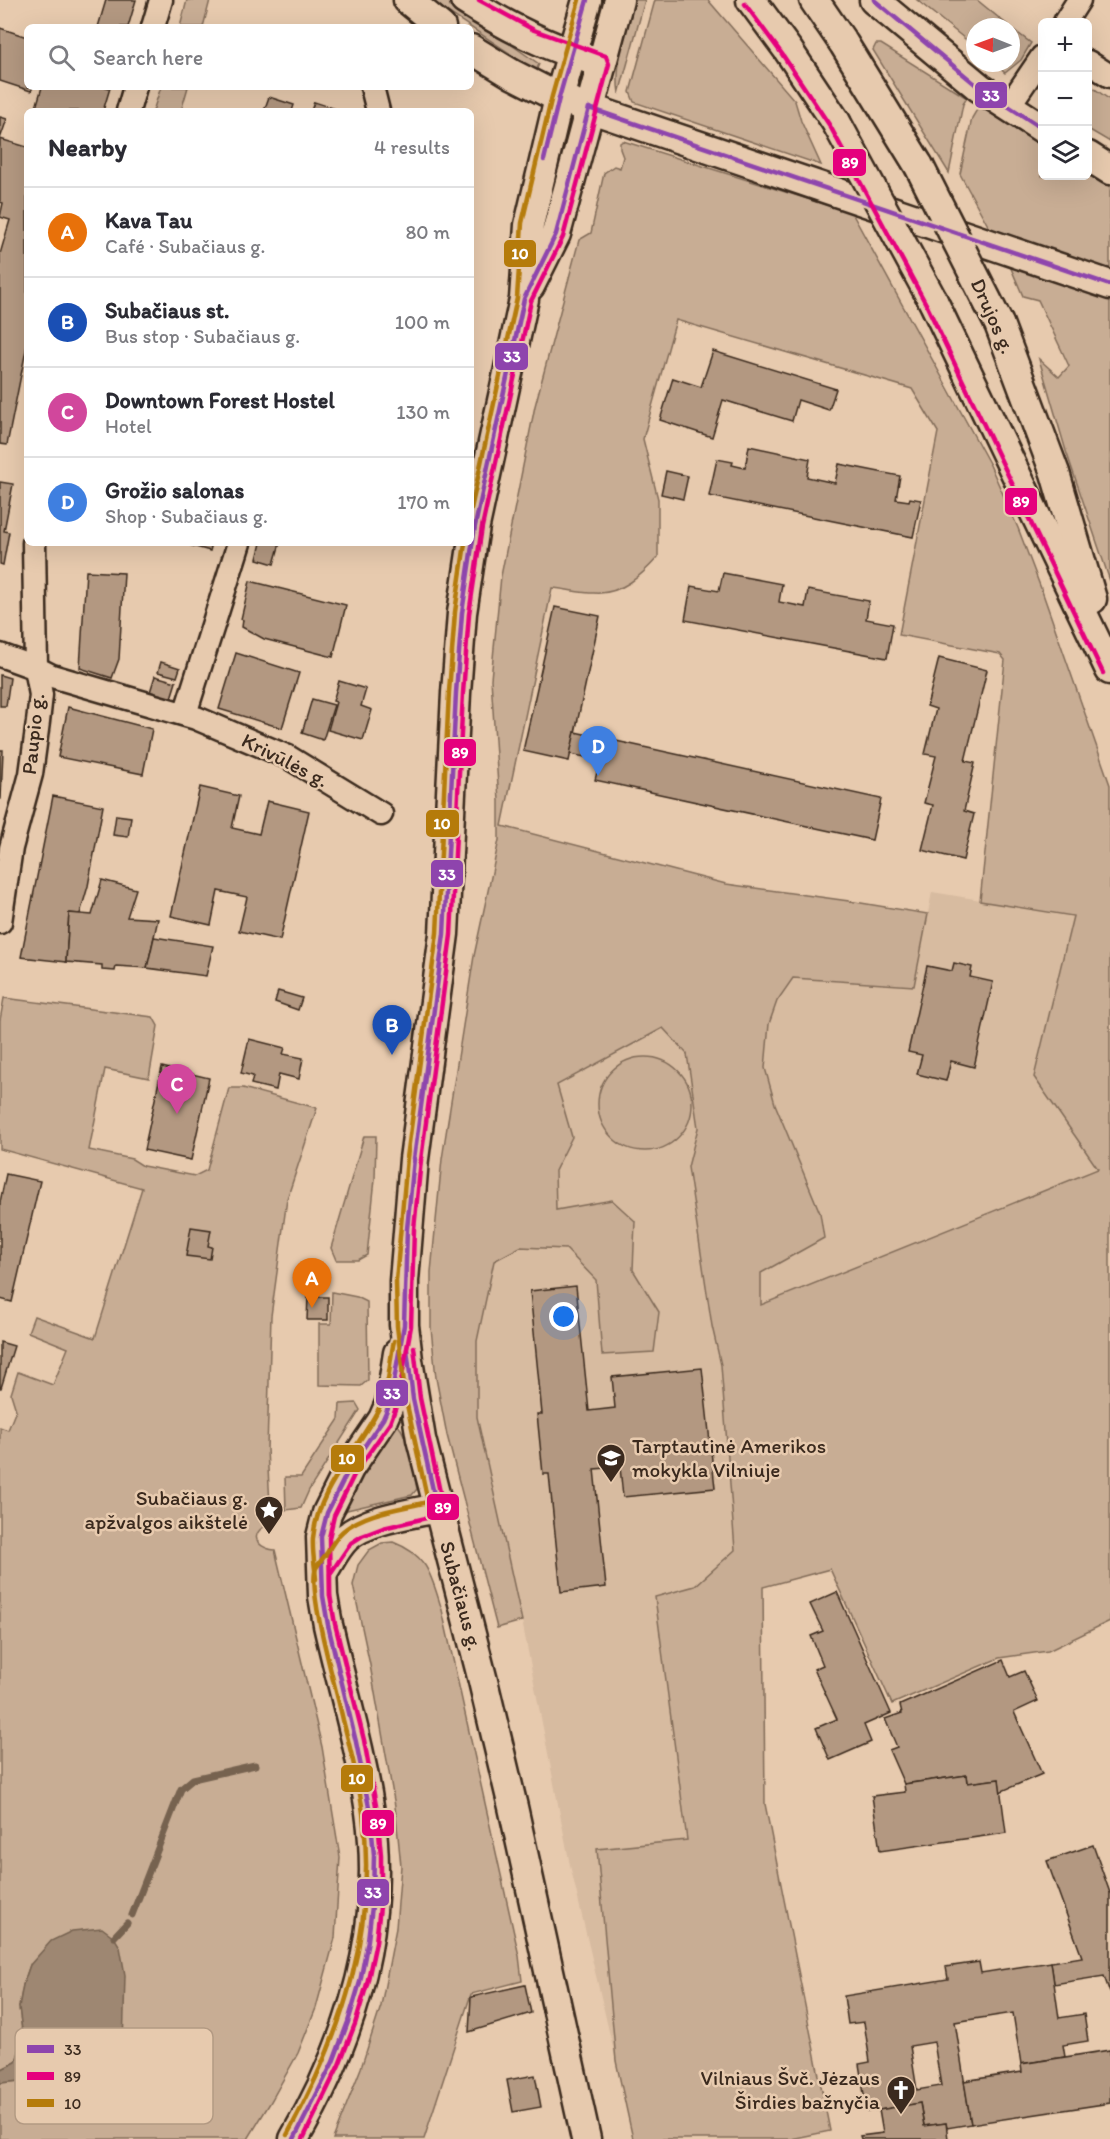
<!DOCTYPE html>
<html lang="en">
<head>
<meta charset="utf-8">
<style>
  :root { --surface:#fff; --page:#f2f2f3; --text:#2b2b33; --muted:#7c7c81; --line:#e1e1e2; --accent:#2563eb }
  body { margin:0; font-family:Itim,sans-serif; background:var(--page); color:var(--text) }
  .controls { position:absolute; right:18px; top:18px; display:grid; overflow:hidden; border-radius:9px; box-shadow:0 6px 24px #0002 }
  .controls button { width:54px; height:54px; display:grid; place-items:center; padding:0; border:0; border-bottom:2px solid var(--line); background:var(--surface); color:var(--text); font:30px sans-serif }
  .compass { position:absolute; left:966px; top:18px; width:54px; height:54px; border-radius:50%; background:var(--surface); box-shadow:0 6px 24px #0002; rotate:271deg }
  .you { position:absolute; left:564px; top:1317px; width:21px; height:21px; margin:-15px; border:4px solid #fff; border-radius:50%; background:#1a73e8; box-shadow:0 0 0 9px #1a73e833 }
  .badge { display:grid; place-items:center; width:39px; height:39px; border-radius:50%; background:var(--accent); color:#fff; font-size:20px; font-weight:700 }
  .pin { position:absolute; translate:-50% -50px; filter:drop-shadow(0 2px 3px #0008) }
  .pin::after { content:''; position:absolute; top:32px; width:21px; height:18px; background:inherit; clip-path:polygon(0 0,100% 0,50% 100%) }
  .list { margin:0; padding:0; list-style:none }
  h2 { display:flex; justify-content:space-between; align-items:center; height:78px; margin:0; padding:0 24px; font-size:26px }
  h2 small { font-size:20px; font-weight:400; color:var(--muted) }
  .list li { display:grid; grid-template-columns:39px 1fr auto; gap:18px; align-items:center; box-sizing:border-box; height:90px; padding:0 24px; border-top:2px solid var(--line) }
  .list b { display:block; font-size:22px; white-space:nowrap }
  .list p { margin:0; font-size:20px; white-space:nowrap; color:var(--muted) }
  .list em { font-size:20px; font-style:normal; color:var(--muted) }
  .icon { flex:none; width:33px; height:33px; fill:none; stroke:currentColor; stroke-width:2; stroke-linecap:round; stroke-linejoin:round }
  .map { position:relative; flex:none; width:1110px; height:2139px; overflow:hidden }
  .search { position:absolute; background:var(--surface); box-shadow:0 6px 24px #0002; left:24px; top:24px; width:450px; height:66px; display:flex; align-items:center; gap:15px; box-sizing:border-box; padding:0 21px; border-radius:9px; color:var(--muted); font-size:22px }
  .panel { position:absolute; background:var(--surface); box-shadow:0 6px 24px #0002; left:24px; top:108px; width:450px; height:438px; border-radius:9px }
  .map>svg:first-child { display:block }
  .built { fill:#d7bba0 }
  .green { fill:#c8ad94; stroke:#826c59; stroke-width:1.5; fill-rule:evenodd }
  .water { fill:#9e8772; stroke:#766250; stroke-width:1.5 }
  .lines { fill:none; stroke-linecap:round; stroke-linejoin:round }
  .stream { stroke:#766250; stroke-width:7 }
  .building { fill:#b39881; stroke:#3b2a1e; stroke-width:1.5; fill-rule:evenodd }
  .minor-casing { stroke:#3b2a1e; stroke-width:27 }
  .major-casing { stroke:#3b2a1e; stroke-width:33 }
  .minor { stroke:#e7caae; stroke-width:22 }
  .major { stroke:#e7caae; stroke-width:28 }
  .major-bridge-casing { stroke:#3b2a1e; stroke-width:33; stroke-linecap:butt }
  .major-bridge { stroke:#e7caae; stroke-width:28 }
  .bus-1-casing { stroke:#e7caae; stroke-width:9 }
  .bus-2-casing { stroke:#e7caae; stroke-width:9 }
  .bus-3-casing { stroke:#e7caae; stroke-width:9 }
  .bus-1 { stroke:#8e44ad; stroke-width:4.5 }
  .bus-2 { stroke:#e5007d; stroke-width:4.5 }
  .bus-3 { stroke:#b57b0a; stroke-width:4.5 }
  .labels { text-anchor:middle; stroke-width:5; stroke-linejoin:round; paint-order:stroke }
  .street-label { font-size:21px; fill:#3b2a1e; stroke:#e7caae }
  .poi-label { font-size:21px; fill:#3b2a1e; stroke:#e7caae; text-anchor:end }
  .key { fill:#e7caae; stroke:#b39a83; stroke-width:1.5 }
  .key-label { font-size:16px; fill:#3b2a1e }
  .line-badge { stroke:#e7caae; stroke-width:2 }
  .badge-label { font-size:16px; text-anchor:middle; font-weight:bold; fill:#fff }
</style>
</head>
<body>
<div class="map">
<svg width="1110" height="2139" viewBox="0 0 1110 2139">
  <rect width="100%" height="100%" fill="#e7caae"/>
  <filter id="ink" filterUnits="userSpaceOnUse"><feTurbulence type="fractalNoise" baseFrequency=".0167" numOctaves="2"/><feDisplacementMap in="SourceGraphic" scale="12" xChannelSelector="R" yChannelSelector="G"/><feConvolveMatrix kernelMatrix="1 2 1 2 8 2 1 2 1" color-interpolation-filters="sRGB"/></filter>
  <g filter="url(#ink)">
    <g class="built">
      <polygon points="932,892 1073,915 1034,1077 1099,1169 761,1305 760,1273 824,1238 775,1104 765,1068 769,1024 777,1001 793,978 914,986"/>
      <polygon points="663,1028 687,1054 698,1128 688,1167 712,1326 721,1365 735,1550 695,1586 655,1597 687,1841 707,2053 616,2061 570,1865 522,1621 477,1417 477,1341 494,1261 520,1247 566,1249 596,1280 602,1355 659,1312 633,1270 635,1221 612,1200 556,1210 555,1171 572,1137 557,1085"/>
    </g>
    <g class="green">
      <polygon points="187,0 210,0 203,27 180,27"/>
      <polygon points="430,0 447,0 539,64 536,71"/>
      <path d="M634,0H645L619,94C614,63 627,30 634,0Z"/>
      <polygon points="655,0 708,0 795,101 801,121 821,165 634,102 630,92"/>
      <polygon points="917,0 977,0 1010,27 975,27 975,47"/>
      <polygon points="1011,28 1031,43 1021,60 1005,73 994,63 1011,63"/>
      <polygon points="876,44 881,44 967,98 963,104 949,173 873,50"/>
      <polygon points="1088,84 1110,100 1110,142 1088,129"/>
      <polygon points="161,87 188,87 181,111 153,111"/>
      <polygon points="979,106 1042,146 1042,176 1088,176 1088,173 1110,186 1110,272 992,233 960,174 972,118"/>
      <path d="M623,141L852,213L990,465L1018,528L1042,591L1110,785V1621L1048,1651L999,1658L892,1704L830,1569L763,1587L765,1804L830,2131L791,2139H633L616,2061L597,1849L687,1840L655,1597L695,1586L735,1550L721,1365L712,1326L688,1167L698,1128L687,1054L663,1028L557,1085L572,1137L555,1171L556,1210L612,1200L635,1221L633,1270L659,1312L654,1352L602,1355L596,1280L566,1249L520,1247L494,1261L477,1341V1417L522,1621L497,1628L447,1435L436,1378L431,1328V1272L442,1159L474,956L499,840V801L491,679L501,576L535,406L579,240L591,233L604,173L614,166L620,168L623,157L620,149V143ZM676,320L912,389L938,432L899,635L1000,654L1005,660L980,901L1073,916L1034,1077L1098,1169L761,1305V1273L824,1238L820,1213L775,1104L765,1068L769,1024L777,1001L793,978L914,986L928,914L849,901L726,884L502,826L552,588C566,589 580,593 594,593C621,595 642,575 658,557V499L643,439Z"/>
      <polygon points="1010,266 1110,300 1110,581 1066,451 1039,359 1059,377 1069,366 1038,300 1023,296"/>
      <path d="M4,998L153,1017L158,1026L149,1078L105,1069L89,1150L132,1159L143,1166L195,1176L207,1170L229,1088H243L317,1108L287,1199L271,1316L267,1449L271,1524C250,1530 252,1547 275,1550L322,1747L340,1857L335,1938L316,2008L298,2053L270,2103L248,2139H0V2083L50,2078L86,2080L30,1965L23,1985L19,2007L23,2038L16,2062L0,2070V1427L8,1430L16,1410L11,1394L18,1372L53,1385L68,1348L28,1332L34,1316L95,1338L142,1188L0,1149V1020Z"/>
      <circle cx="645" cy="1104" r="47"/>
      <polygon points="364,1136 376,1136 375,1179 367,1255 358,1260 336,1260 331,1248"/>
      <polygon points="332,1292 357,1297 367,1302 368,1380 361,1386 319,1385 319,1324 331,1324"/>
      <polygon points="356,1403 360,1410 309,1490 301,1508 286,1510 285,1477 301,1477 339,1419 340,1404"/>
      <path d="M394,1422C409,1430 413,1472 417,1489L412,1495L347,1510L337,1520L338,1509Z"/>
      <path d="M393,1542C429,1556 431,1576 442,1610L519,1956L522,1981L471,1994L424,2139H333L361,2068L381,2006L396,1928L401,1866L395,1806L370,1665L353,1585L358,1565L369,1550L382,1543Z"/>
    </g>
    <polygon class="water" points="102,1928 114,1937 120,1947 125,1975 123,2047 115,2067 100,2077 86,2080 50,2078 0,2083 0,2070 16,2062 23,2038 19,2007 23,1985 30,1965 51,1941 72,1931"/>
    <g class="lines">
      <g class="stream">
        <polyline points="132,1915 181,1789 193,1779 255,1765"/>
        <polyline points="114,1937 127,1923"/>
      </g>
    </g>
    <g class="building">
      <polygon points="106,0 136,0 128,27 98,27"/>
      <polygon points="0,28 27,37 27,87 33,87 31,91 0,81"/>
      <polygon points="42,87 106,87 110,88 103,111 35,111"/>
      <polygon points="269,97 294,105 292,111 264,111"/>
      <polygon points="314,102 342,111 311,111"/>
      <polygon points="0,117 7,119 0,139 27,147 27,345 7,445 0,444 0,254 10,220 0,217 3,203 0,202"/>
      <polygon points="713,351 836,389 829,410 798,400 792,421 723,400 712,437 660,420 673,378 701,387"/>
      <polygon points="749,446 810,459 807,477 835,483 839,464 900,476 896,499 909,501 910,498 921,500 913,537 709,496 717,459 733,462 732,465 745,468"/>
      <polygon points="666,471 688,476 683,499 661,494"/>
      <polygon points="0,482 13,484 4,531 9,532 3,565 0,564"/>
      <polygon points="182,543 212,543 210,551"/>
      <polygon points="261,543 280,543 274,564 257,559"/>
      <polygon points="86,571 124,573 119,659 112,678 80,668"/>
      <polygon points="723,573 782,584 779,602 805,607 808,590 869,601 866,619 893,624 887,658 685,620 691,586 719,591"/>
      <polygon points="250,581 346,605 333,657 264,639 242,627 243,620 241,619"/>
      <polygon points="555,607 600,616 569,761 523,751"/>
      <polygon points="236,653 299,673 282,728 219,709"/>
      <polygon points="939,658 987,670 965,761 975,763 964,811 974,814 963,860 922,850 933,805 924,803 936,756 925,754 936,709 927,706"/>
      <polygon points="161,662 180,668 177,677 158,672"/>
      <polygon points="0,675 10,678 6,706 0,706"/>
      <polygon points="155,676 176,682 171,698 150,692"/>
      <polygon points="339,681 366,689 361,706 372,710 363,740 328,730 336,702 333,701"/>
      <polygon points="312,699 334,705 323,740 302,733"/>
      <polygon points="68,707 152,729 143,774 58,757"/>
      <polygon points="575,732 881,799 872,840 595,780 600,760 570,754"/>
      <polygon points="0,750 3,750 1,799 0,799"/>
      <polygon points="200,787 239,796 232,828 259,834 267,801 309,811 280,940 239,931 247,897 218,891 211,925 171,916"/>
      <polygon points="53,796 103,806 88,886 80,914 69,913 66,962 21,957"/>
      <polygon points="116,815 131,817 128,837 113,835"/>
      <polygon points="102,880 136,889 127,917 158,919 147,968 116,966 115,971 102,970 102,965 66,962 69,913 92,915"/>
      <polygon points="154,937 213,946 206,976 147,968"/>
      <polygon points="954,963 972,967 970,977 993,982 974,1067 951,1061 946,1081 917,1074 922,1055 908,1052 927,966 952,971"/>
      <polygon points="278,991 302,998 298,1010 275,1002"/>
      <polygon points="249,1039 285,1048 283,1054 303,1058 299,1079 279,1074 276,1090 251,1084 253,1076 241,1073"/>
      <polygon points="162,1067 209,1078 191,1160 144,1150"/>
      <polygon points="6,1174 40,1181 12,1302 0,1299 0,1202"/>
      <polygon points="191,1227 211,1230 208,1246 212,1247 210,1259 186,1256"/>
      <polygon points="576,1286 589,1411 615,1408 612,1377 702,1368 715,1488 623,1497 620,1467 594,1469 606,1587 561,1592 549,1474 543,1474 537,1414 542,1414 530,1291"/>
      <polygon points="308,1297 328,1297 328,1320 307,1320"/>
      <polygon points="0,1342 14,1346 1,1388 0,1388"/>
      <polygon points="837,1592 891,1713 864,1725 871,1742 830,1760 816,1728 837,1719 814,1669 823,1665 811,1636 823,1631 810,1604"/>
      <polygon points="1003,1660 1010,1677 1024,1671 1038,1701 1014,1712 1042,1774 1000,1792 999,1779 968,1783 967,1775 904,1784 889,1750 897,1747 885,1719 902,1713 900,1705"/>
      <polygon points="967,1775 968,1783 999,1779 1006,1833 880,1851 872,1796 905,1792 904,1784"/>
      <polygon points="1093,1845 1110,1893 1110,1993 1104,1976 1054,1984 1051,1962 1082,1957 1047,1861"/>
      <path d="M979,1962L981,1973L1051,1962L1059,2018L1084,2014L1088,2041L1063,2045L1065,2057L1021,2064L1013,2013L955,2022L971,2124L947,2128L946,2123L924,2126L920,2103L867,2112L859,2064L870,2062L864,2022L848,2024L844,1996L948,1979L946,1967ZM934,2042L941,2086L917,2090L910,2046Z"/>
      <polygon points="525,1985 531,2013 469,2032 471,1997"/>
      <polygon points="1110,2050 1110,2103 971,2124 964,2081 1022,2072 1021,2064"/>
      <polygon points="535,2075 541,2107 513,2112 507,2080"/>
      <polygon points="920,2103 924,2126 946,2123 948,2139 861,2139 860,2136 883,2133 879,2110"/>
    </g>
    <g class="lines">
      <g class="minor-casing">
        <g id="minor">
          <polyline points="1065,22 1079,0"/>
          <polyline points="153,27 161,0"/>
          <polyline points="1088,62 1110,76"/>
          <polyline points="372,87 378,111"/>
          <polyline points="1008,107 1042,57"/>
          <polyline points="128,111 135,87"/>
          <polyline points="0,655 36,668 52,676 196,718 288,757 381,814"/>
          <polyline points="185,714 239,543"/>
          <polyline points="0,922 11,848 31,774 38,722 41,695 36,668 34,543"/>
        </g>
      </g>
      <g class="major-casing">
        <g id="major">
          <polyline points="408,0 441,27"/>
          <path d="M465,0C504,25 544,46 589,59"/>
          <polyline points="751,0 788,50 836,122"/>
          <polyline points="814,0 844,44 919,166"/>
          <polyline points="874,0 980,88 1042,128"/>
          <polyline points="471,49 512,74 559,98 1110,285"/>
          <polyline points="1088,156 1110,170"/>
          <polyline points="530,286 556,234 619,0"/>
          <polyline points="933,301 1110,670"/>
          <polyline points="999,324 1055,473 1092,599"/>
          <path d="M323,1572C330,1561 337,1546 347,1537C368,1519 411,1514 437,1508"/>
          <path d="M294,2139C352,2039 386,1928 370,1812C361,1750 342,1687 328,1625L323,1596L321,1537L327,1513L349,1469L383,1419L390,1403L398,1353"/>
          <polyline points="586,2139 513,1807 483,1681 421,1439 408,1360 404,1325 404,1281 414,1159 444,934 456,693 462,613 475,526 524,299 529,225 559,98 587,0"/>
        </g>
      </g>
      <use href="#minor" class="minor"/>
      <use href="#major" class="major"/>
      <g class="major-bridge-casing">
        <g id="major-bridge">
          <polyline points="836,122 933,301"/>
          <polyline points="919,166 999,324"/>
        </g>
      </g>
      <use href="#major-bridge" class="major-bridge"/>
      <g class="bus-1-casing">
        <g id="bus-1">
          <polyline points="874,0 980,88 1042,128"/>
          <polyline points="589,108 1110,285"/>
          <polyline points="544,160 559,98 587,0"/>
          <polyline points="407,1349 413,1399 437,1508"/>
          <polyline points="294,2139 333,2062 348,2022 360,1982 368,1940 373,1898 374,1855 370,1812 356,1742 328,1625 323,1596 321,1537 327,1513 349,1469 383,1419 390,1403 404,1325 407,1229 414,1159 444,934 456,693 462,613 475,526 524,299 556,234 589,108"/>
        </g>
      </g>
      <g class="bus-2-casing">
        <g id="bus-2">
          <polyline points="745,4 782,54 830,126 926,304 1103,673"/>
          <polyline points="330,1596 330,1574 351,1543 362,1536 383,1528 439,1515 444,1511 420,1398 414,1347"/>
          <polyline points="303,2139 339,2065 355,2024 367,1984 376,1942 381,1898 381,1855 377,1811 364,1740 335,1624 330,1595 329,1538 334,1516 355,1473 390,1423 397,1404 411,1326 414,1229 421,1160 451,935 463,693 469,614 482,527 531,301 563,237 609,64 606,56 534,30 479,0"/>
        </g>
      </g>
      <g class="bus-3-casing">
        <g id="bus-3">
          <polyline points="471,509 517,298 522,223 552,96 579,0"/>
          <path d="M316,1579C315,1566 312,1552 313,1538C318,1486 360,1449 381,1404C390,1385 389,1362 394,1341"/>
          <path d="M287,2135C343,2033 377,1931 363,1813C359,1782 351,1751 343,1720C337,1692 307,1591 316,1568C319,1563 323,1558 327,1553C331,1546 336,1537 343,1531C366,1512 400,1509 428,1502L406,1400L397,1326L396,1281L407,1158L437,933L449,692L455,612L465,543"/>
        </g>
      </g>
      <use href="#bus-1" class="bus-1"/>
      <use href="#bus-2" class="bus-2"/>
      <use href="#bus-3" class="bus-3"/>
    </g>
  </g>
  <defs>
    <g id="school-pin" transform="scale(1.5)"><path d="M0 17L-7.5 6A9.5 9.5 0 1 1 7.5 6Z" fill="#3b2a1e" stroke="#e7caae"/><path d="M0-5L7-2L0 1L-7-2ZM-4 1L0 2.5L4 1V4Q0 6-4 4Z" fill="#fff"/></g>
    <g id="sight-pin" transform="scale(1.5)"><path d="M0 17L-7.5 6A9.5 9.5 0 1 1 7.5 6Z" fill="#3b2a1e" stroke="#e7caae"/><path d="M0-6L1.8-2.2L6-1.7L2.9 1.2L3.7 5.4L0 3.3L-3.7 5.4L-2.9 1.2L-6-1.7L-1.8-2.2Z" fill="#fff"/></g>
    <g id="church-pin" transform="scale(1.5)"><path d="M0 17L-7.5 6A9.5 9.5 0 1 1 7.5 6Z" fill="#3b2a1e" stroke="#e7caae"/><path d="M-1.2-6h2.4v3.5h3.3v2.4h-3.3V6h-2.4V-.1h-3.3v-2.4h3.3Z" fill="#fff"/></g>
  </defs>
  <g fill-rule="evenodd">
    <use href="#school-pin" x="611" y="1458"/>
    <use href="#sight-pin" x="269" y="1510"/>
    <use href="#church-pin" x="901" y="2090"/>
  </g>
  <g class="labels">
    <g class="street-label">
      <text transform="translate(993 316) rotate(66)" y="7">Drujos g.</text>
      <text transform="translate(33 734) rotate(-84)" y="7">Paupio g.</text>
      <text transform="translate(285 760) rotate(27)" y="7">Krivūlės g.</text>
      <text transform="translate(461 1596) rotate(75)" y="7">Subačiaus g.</text>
    </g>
    <g class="poi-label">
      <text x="632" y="1453" text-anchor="start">Tarptautinė Amerikos<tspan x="632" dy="24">mokykla Vilniuje</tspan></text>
      <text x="248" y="1505">Subačiaus g.<tspan x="248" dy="24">apžvalgos aikštelė</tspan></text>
      <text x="880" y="2085">Vilniaus Švč. Jėzaus<tspan x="880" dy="24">Širdies bažnyčia</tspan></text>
    </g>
  </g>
  <rect x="15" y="2028" width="198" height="96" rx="9" class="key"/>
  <rect x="27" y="2045" width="27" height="8" fill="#8e44ad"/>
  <rect x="27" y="2072" width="27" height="8" fill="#e5007d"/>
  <rect x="27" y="2099" width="27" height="8" fill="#b57b0a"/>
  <g class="key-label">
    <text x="64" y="2055">33</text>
    <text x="64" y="2082">89</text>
    <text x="64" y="2109">10</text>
  </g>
  <g class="line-badge">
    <rect x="974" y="81" width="34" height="28" rx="6" fill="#8e44ad"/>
    <rect x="832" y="148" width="35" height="29" rx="6" fill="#e5007d"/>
    <rect x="503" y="239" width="34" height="29" rx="6" fill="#b57b0a"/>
    <rect x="494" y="342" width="35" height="29" rx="6" fill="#8e44ad"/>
    <rect x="1004" y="487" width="34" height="29" rx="6" fill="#e5007d"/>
    <rect x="443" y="738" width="34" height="29" rx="6" fill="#e5007d"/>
    <rect x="425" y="809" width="35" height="29" rx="6" fill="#b57b0a"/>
    <rect x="430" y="859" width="34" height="29" rx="6" fill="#8e44ad"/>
    <rect x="375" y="1379" width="34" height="28" rx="6" fill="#8e44ad"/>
    <rect x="330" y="1444" width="35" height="29" rx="6" fill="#b57b0a"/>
    <rect x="426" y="1493" width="34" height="28" rx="6" fill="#e5007d"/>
    <rect x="340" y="1764" width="34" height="29" rx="6" fill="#b57b0a"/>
    <rect x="361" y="1809" width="34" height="28" rx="6" fill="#e5007d"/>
    <rect x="356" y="1878" width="34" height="29" rx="6" fill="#8e44ad"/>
  </g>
  <g class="badge-label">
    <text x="991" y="101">33</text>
    <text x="850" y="168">89</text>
    <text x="520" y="259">10</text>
    <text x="512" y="362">33</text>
    <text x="1021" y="507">89</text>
    <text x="460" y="758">89</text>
    <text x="442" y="829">10</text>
    <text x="447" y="880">33</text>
    <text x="392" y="1399">33</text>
    <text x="347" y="1464">10</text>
    <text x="443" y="1513">89</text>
    <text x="357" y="1784">10</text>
    <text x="378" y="1829">89</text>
    <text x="373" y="1898">33</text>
  </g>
</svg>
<div class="controls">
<button>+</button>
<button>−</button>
<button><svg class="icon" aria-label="layers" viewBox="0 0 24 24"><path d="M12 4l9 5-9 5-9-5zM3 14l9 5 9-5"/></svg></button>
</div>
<svg class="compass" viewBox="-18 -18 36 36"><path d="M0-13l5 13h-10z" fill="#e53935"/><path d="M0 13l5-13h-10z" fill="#7c7c81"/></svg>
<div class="you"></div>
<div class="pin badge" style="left:312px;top:1308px;background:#e8710a">A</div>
<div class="pin badge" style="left:392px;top:1055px;background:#1a4fb4">B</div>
<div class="pin badge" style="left:177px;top:1114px;background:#d1479c">C</div>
<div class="pin badge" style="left:598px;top:776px;background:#3f7fe0">D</div>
<div class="search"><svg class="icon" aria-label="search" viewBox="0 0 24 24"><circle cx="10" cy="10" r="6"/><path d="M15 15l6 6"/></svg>Search here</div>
<section class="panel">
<h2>Nearby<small>4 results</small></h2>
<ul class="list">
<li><span class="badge" style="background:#e8710a">A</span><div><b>Kava Tau</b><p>Café · Subačiaus g.</p></div><em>80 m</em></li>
<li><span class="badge" style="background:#1a4fb4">B</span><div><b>Subačiaus st.</b><p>Bus stop · Subačiaus g.</p></div><em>100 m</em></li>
<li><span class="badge" style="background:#d1479c">C</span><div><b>Downtown Forest Hostel</b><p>Hotel</p></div><em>130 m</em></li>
<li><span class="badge" style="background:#3f7fe0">D</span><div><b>Grožio salonas</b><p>Shop · Subačiaus g.</p></div><em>170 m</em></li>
</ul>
</section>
</div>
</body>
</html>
